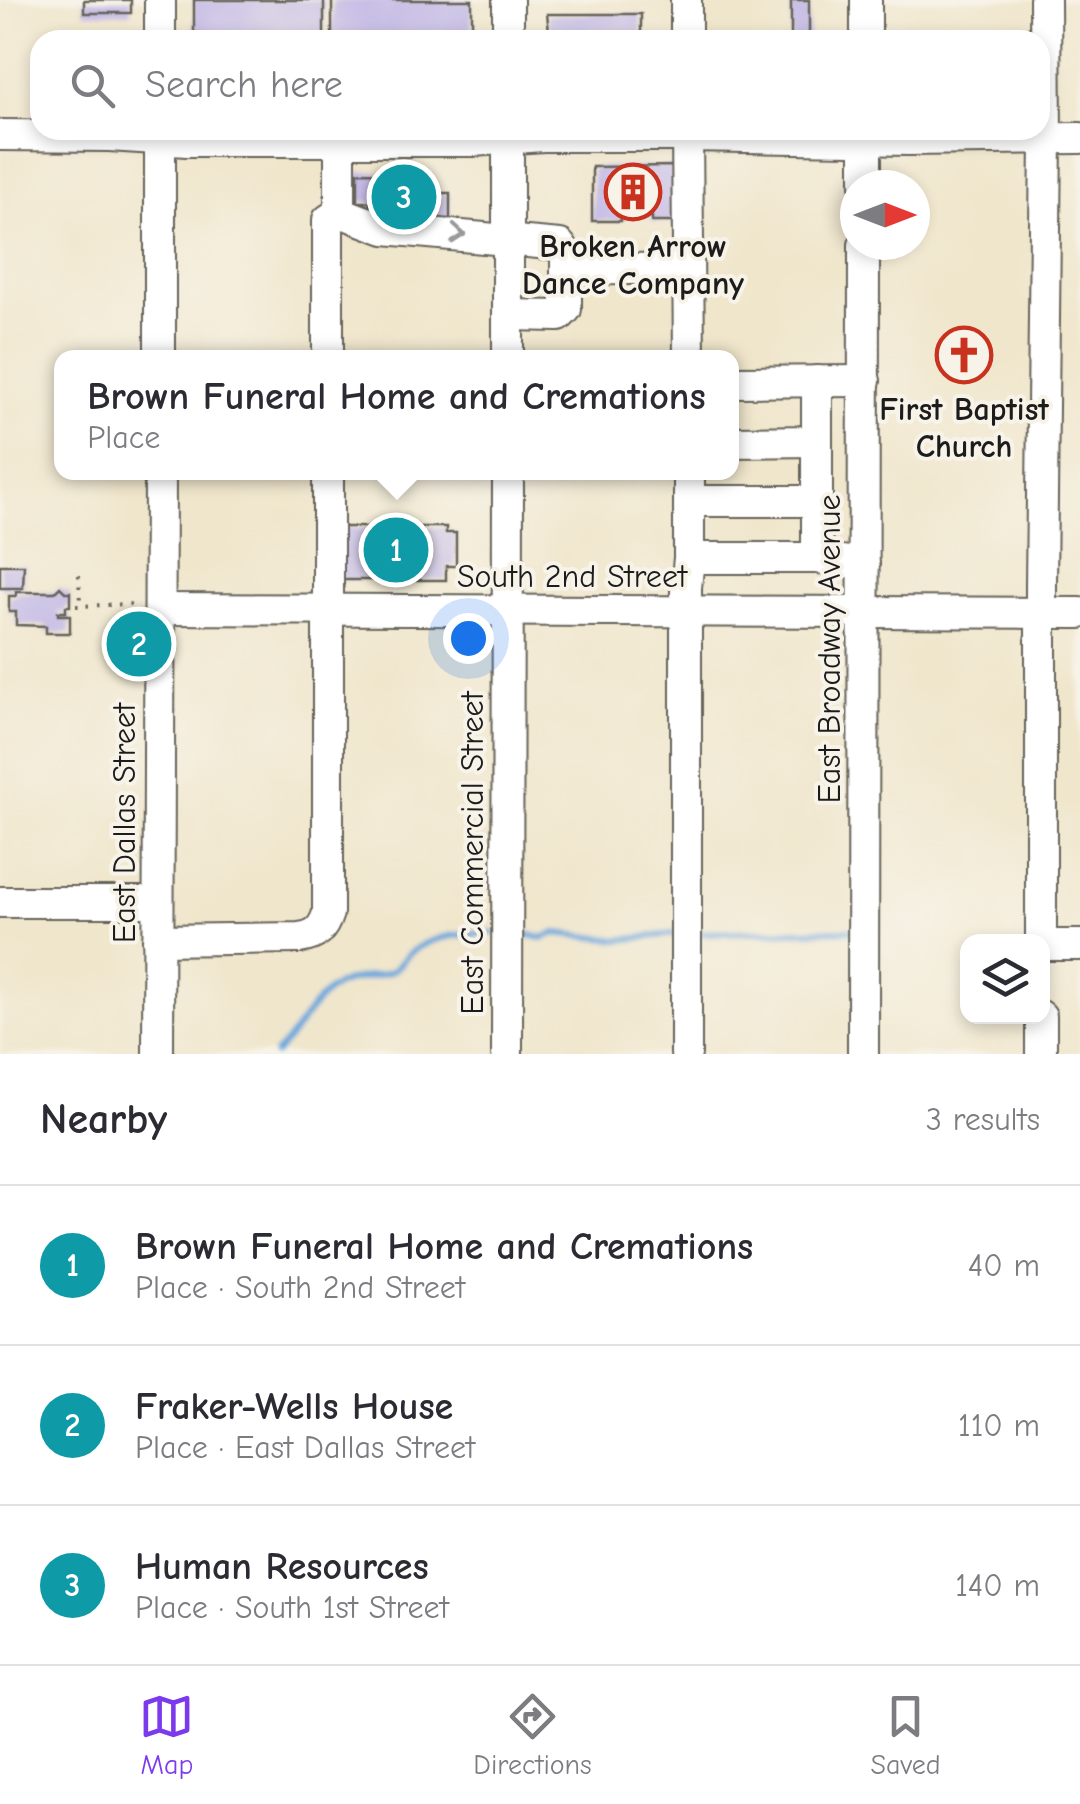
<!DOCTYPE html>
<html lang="en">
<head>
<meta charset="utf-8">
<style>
  :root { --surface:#fff; --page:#f7f7f7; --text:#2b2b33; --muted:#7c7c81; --line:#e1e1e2; --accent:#7c3aed }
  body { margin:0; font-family:"Comic Neue",sans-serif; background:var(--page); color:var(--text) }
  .controls { position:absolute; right:30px; bottom:30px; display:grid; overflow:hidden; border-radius:20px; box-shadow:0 5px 15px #0003 }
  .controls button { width:90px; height:90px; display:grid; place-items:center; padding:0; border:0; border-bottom:2px solid var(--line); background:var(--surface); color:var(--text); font:50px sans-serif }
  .compass { position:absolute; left:840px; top:170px; width:90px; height:90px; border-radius:50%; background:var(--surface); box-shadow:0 5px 15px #0003; rotate:90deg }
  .you { position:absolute; left:468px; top:638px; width:35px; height:35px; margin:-25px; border:8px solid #fff; border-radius:50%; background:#1a73e8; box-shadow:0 0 0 15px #1a73e833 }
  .badge { display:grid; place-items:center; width:65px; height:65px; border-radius:50%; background:var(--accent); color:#fff; font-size:32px; font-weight:700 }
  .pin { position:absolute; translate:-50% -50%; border:5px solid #fff; box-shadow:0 2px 10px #0006 }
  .popup { position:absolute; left:54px; top:350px; width:685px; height:130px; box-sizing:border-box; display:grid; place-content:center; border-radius:20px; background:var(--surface); filter:drop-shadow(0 2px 8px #0005); font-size:32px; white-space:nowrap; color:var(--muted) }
  .popup b { font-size:38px; color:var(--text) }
  .popup::after { content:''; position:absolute; left:50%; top:100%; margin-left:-20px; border:20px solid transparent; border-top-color:var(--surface) }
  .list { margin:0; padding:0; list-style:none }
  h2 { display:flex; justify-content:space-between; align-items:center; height:130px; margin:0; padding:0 40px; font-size:42px }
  h2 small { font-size:32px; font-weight:400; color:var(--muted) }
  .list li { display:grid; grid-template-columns:65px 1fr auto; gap:30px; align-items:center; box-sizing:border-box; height:160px; padding:0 40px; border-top:2px solid var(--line) }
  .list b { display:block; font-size:38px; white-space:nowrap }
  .list p { margin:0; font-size:32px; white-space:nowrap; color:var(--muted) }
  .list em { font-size:32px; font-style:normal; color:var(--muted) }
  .icon { flex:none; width:55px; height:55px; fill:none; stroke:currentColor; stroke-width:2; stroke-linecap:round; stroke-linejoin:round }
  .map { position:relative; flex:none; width:1080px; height:1054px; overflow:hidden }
  .search { position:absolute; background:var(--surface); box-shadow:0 5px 15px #0003; left:30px; right:30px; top:30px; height:110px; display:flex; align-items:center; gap:25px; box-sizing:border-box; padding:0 35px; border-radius:30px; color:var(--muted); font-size:38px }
  .sheet { height:610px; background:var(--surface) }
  nav { display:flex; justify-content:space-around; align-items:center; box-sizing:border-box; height:140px; border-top:2px solid var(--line); background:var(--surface); font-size:28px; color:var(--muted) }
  nav a { display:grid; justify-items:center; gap:5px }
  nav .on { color:var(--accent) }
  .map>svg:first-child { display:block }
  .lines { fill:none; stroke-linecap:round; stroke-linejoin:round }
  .stream { stroke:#6ba7dc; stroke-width:6 }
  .building { fill:#c0b6e5 }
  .minor-casing { stroke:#66635a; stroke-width:34 }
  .path { stroke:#66635a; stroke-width:4; stroke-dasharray:2.5 8; stroke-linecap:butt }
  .minor { stroke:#fff; stroke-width:30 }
  .oneway { stroke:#999 }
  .labels { text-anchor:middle; stroke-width:8; stroke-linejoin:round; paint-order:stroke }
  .poi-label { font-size:32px; font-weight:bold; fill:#1c1c1c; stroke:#f7f3e8 }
  .street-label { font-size:32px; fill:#1c1c1c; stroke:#f7f3e8 }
</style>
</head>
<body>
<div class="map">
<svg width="1080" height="1054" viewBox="0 0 1080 1054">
  <rect width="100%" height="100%" fill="#f7f3e8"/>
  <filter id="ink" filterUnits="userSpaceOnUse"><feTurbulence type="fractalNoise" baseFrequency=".01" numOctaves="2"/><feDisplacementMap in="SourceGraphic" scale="20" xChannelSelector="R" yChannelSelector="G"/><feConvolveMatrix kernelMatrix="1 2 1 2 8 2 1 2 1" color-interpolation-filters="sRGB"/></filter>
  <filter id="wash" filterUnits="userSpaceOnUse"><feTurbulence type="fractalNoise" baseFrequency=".0048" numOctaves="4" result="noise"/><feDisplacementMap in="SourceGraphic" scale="40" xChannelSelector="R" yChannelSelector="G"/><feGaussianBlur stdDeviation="2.25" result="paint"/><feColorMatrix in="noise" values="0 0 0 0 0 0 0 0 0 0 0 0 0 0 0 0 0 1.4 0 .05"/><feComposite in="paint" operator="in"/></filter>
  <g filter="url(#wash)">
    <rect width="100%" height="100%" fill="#f0e6cc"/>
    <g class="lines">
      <g class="stream">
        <polyline points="520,933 542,938 556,933 619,940 675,934"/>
        <polyline points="693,933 851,930"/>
        <path d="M275,1054C296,1035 308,1006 331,989C346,977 371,979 389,972C400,968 402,958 411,952C435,934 464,934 493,933"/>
      </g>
    </g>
    <g id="blocks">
      <g class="building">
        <rect x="84" y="0" width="47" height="13"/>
        <polygon points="194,0 324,0 324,40 201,40 201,33 194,33"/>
        <rect x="332" y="0" width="140" height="40"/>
        <rect x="791" y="0" width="18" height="40"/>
        <polygon points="547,14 641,14 641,40 550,40"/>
        <rect x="1001" y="31" width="30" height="9"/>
        <polygon points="675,166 675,222 652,222 652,217 621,217 621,221 592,221 592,167"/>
        <polygon points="358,172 402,173 402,176 417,176 417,193 450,193 450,226 406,225 406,212 370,212 370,202 358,202"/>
        <polygon points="336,527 446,527 446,533 456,533 456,566 446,566 446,580 336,580"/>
        <polygon points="0,565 24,565 23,588 0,588"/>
        <polygon points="60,587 65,592 70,592 70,606 66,606 66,612 58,612 58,615 70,615 70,633 46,633 46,626 16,625 16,612 9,612 9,596 16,596 16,592 55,592"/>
      </g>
    </g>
  </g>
  <g filter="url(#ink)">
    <use href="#blocks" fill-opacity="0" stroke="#66635a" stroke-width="2.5"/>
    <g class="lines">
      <g class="minor-casing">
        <g id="minor">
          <polyline points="508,0 508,40"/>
          <polyline points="686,0 686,40"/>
          <polyline points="866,0 866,40"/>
          <polyline points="160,40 160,0"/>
          <polyline points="160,130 160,358"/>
          <polyline points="687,130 689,358"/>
          <polyline points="866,130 866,185"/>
          <polyline points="0,135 109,136 187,141 473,141 543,136 687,136 908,140 1080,138"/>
          <polyline points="340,212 385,229 560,245 566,254 566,309 559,316 508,315"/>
          <polyline points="566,270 688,268"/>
          <polyline points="328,358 328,220 340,212 340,141"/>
          <polyline points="508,358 508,130"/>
          <polyline points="817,381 817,558"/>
          <polyline points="731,382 865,381"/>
          <polyline points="731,442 817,441"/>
          <polyline points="689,501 817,501"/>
          <polyline points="689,558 817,558 864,564"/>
          <polyline points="160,609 1080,613"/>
          <polyline points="0,902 158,902"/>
          <path d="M158,940L299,938C316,936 323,929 328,913V472"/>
          <polyline points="1041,942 1041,586 1046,138 1045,0"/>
          <polyline points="1042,945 1080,945"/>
          <polyline points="158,1054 160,472"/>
          <polyline points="507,1054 508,472"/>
          <polyline points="686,1054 686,588 689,558 689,472"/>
          <polyline points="863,1054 864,245"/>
          <polyline points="1041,1054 1041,1016"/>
        </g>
      </g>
      <g class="path">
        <polyline points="79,575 80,605"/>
        <polyline points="76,606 136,604"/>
      </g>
      <use href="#minor" class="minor"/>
    </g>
    <defs><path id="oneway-chevron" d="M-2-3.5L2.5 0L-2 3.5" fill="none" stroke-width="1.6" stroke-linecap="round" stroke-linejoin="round" transform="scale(2.5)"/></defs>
    <use class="oneway" href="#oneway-chevron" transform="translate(458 234) rotate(5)"/>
  </g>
  <defs>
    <g id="building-ring" transform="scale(2.875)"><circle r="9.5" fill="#f7f3e8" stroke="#c8321e" stroke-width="1.5"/><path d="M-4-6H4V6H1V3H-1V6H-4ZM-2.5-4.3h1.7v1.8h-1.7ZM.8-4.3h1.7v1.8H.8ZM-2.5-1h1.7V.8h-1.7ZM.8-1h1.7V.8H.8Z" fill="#c8321e"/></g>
    <g id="church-ring" transform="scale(2.875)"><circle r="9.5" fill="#f7f3e8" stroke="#c8321e" stroke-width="1.5"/><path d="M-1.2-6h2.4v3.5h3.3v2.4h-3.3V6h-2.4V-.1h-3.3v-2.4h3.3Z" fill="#c8321e"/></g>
  </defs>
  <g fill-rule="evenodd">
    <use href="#building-ring" x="633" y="192"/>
    <use href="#church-ring" x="964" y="355"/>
  </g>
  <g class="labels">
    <g class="poi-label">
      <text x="633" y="257">Broken Arrow<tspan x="633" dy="37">Dance Company</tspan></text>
      <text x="964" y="420">First Baptist<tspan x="964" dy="37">Church</tspan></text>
    </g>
    <g class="street-label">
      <text x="572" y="587">South 2nd Street</text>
      <text transform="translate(829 649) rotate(-90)" y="11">East Broadway Avenue</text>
      <text transform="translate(124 823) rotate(-90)" y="11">East Dallas Street</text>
      <text transform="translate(472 853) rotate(-90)" y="11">East Commercial Street</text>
    </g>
  </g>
</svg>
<div class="controls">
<button><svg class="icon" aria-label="layers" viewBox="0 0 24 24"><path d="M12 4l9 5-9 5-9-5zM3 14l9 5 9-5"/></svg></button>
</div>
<svg class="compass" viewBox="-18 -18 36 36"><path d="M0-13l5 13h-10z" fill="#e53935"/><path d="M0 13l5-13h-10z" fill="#7c7c81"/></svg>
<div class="you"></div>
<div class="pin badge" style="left:396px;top:550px;background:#0f9aa8">1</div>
<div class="popup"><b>Brown Funeral Home and Cremations</b>Place</div>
<div class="pin badge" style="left:139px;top:644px;background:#0f9aa8">2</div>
<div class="pin badge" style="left:404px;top:197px;background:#0f9aa8">3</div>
<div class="search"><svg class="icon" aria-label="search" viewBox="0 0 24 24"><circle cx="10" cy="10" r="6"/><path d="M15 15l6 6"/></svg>Search here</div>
</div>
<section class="sheet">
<h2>Nearby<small>3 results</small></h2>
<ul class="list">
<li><span class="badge" style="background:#0f9aa8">1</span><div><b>Brown Funeral Home and Cremations</b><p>Place · South 2nd Street</p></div><em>40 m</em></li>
<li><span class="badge" style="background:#0f9aa8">2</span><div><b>Fraker-Wells House</b><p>Place · East Dallas Street</p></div><em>110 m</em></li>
<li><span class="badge" style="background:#0f9aa8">3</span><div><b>Human Resources</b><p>Place · South 1st Street</p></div><em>140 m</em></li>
</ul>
</section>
<nav>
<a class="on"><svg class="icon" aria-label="map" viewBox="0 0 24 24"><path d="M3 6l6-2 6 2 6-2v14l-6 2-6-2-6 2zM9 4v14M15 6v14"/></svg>Map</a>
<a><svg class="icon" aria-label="directions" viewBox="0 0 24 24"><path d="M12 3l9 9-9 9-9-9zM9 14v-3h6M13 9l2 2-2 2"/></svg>Directions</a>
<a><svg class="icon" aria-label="saved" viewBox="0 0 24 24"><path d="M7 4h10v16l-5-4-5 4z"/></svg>Saved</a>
</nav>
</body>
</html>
